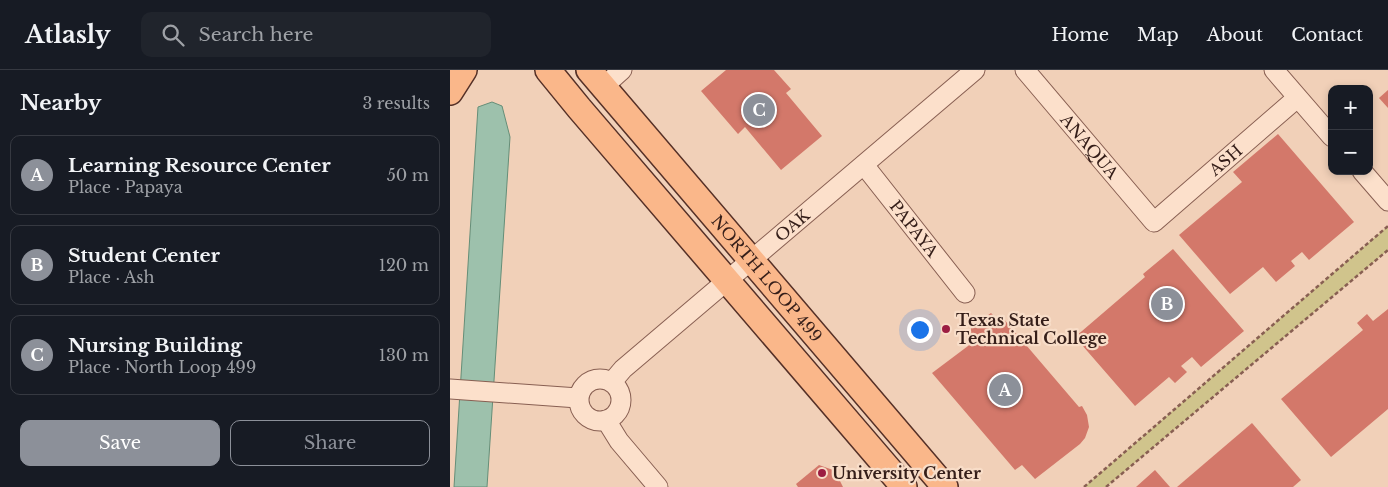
<!DOCTYPE html>
<html lang="en">
<head>
<meta charset="utf-8">
<style>
  :root { --surface:#171b24; --page:#20242c; --text:#f1f3f6; --muted:#9ea1a6; --line:#363941; --accent:#8c9099 }
  body { margin:0; font-family:"Libre Baskerville",serif; background:var(--page); color:var(--text) }
  .controls { position:absolute; right:15px; top:15px; display:grid; overflow:hidden; border-radius:10px; box-shadow:0 2px 8px #0003 }
  .controls button { width:45px; height:45px; display:grid; place-items:center; padding:0; border:0; border-bottom:1px solid var(--line); background:var(--surface); color:var(--text); font:25px sans-serif }
  .you { position:absolute; left:469px; top:259px; width:18px; height:18px; margin:-12px; border:4px solid #fff; border-radius:50%; background:#1a73e8; box-shadow:0 0 0 8px #1a73e833 }
  .badge { display:grid; place-items:center; width:32px; height:32px; border-radius:50%; background:var(--accent); color:#fff; font-size:16px; font-weight:700 }
  .pin { position:absolute; translate:-50% -50%; border:2px solid #fff; box-shadow:0 1px 5px #0006 }
  .list { margin:0; padding:0; list-style:none }
  h2 { display:flex; justify-content:space-between; align-items:center; height:65px; margin:0; padding:0 20px; font-size:21px }
  h2 small { font-size:16px; font-weight:400; color:var(--muted) }
  .list li { display:grid; grid-template-columns:32px 1fr auto; gap:15px; align-items:center; box-sizing:border-box; height:80px; margin:0 10px 10px; padding:0 10px; border:1px solid var(--line); border-radius:10px }
  .list b { display:block; font-size:19px; white-space:nowrap }
  .list p { margin:0; font-size:16px; white-space:nowrap; color:var(--muted) }
  .list em { font-size:16px; font-style:normal; color:var(--muted) }
  .actions { display:flex; gap:10px; padding:15px 20px }
  .actions a { flex:1; padding:11px 0; border:1px solid var(--accent); border-radius:10px; text-align:center; font-size:18px; color:var(--accent) }
  .actions .main { background:var(--accent); color:#fff }
  .icon { flex:none; width:28px; height:28px; fill:none; stroke:currentColor; stroke-width:2; stroke-linecap:round; stroke-linejoin:round }
  .map { position:relative; flex:none; width:938px; height:417px; overflow:hidden }
  header { display:flex; align-items:center; gap:30px; box-sizing:border-box; height:70px; padding:0 25px; background:var(--surface); border-bottom:1px solid var(--line) }
  header strong { font-size:24px }
  nav { display:flex; gap:28px; margin-inline-start:auto; font-size:18px }
  .search { width:350px; height:45px; background:var(--page); display:flex; align-items:center; gap:12px; box-sizing:border-box; padding:0 18px; border-radius:10px; color:var(--muted); font-size:19px }
  main { display:flex }
  aside { flex:1; background:var(--surface) }
  .map>svg:first-child { display:block }
  .green { fill:#d0c48c }
  .water { fill:#9dc1ac; stroke:#658e78 }
  .building { fill:#d3786a }
  .lines { fill:none; stroke-linecap:round; stroke-linejoin:round }
  .minor-casing { stroke:#885f52; stroke-width:21 }
  .major-casing { stroke:#553027; stroke-width:28 }
  .path { stroke:#885f52; stroke-width:2.5; stroke-dasharray:4 2.5; stroke-linecap:butt }
  .minor { stroke:#fce0cb; stroke-width:19 }
  .major { stroke:#fab78a; stroke-width:25 }
  .poi-dot { fill:#9c1d42; stroke:#f8ddc8; stroke-width:2 }
  .labels { text-anchor:middle; stroke-width:4.5; stroke-linejoin:round; paint-order:stroke }
  .street-label { font-size:16px; fill:#351e19; stroke:#f8ddc8 }
  .poi-label { font-size:16px; font-weight:bold; fill:#351e19; stroke:#f8ddc8; text-anchor:start }
</style>
</head>
<body>
<header>
<strong>Atlasly</strong>
<div class="search"><svg class="icon" aria-label="search" viewBox="0 0 24 24"><circle cx="10" cy="10" r="6"/><path d="M15 15l6 6"/></svg>Search here</div>
<nav><a>Home</a><a>Map</a><a>About</a><a>Contact</a></nav>
</header>
<main>
<aside>
<h2>Nearby<small>3 results</small></h2>
<ul class="list">
<li><span class="badge">A</span><div><b>Learning Resource Center</b><p>Place · Papaya</p></div><em>50 m</em></li>
<li><span class="badge">B</span><div><b>Student Center</b><p>Place · Ash</p></div><em>120 m</em></li>
<li><span class="badge">C</span><div><b>Nursing Building</b><p>Place · North Loop 499</p></div><em>130 m</em></li>
</ul>
<div class="actions"><a class="main">Save</a><a>Share</a></div>
</aside>
<div class="map">
<svg width="938" height="417" viewBox="0 0 938 417">
  <rect width="100%" height="100%" fill="#f1d0b8"/>
  <polygon class="green" points="938,156 938,180 656,417 634,417"/>
  <polygon class="water" points="42,32 52,36 60,67 37,417 4,417 28,37"/>
  <g class="building">
    <polygon points="276,0 324,0 341,19 336,23 372,66 331,100 295,57 288,64 251,21"/>
    <polygon points="938,20 938,38 929,28"/>
    <polygon points="828,64 904,152 859,190 852,182 841,191 845,196 826,212 813,197 780,224 729,165 792,112 783,102"/>
    <polygon points="723,179 794,261 751,297 742,287 731,296 737,302 725,313 719,307 685,336 625,267 695,207 693,204"/>
    <polygon points="938,239 938,339 881,387 831,329 913,260 907,253 917,244 923,251"/>
    <polygon points="541,243 548,250 552,247 629,337 632,336 637,345 639,357 635,368 630,374 585,409 572,395 565,400 482,303 526,270 521,264 521,258"/>
    <polygon points="802,353 851,410 843,417 727,417"/>
    <polygon points="369,395 383,400 388,407 393,417 348,417 346,414"/>
    <polygon points="705,400 720,417 686,417"/>
  </g>
  <g class="lines">
    <g class="minor-casing">
      <g id="minor">
        <path id="s1" d="M575,0L704,152L847,28"/>
        <polyline points="824,0 882,67"/>
        <polyline points="153,17 172,0"/>
        <path id="s2" d="M414,95L515,223"/>
        <polyline points="912,101 938,131"/>
        <circle cx="150" cy="330" r="21"/>
        <path id="s3" d="M162,312L173,299L525,0"/>
        <polyline points="0,319 128,328"/>
        <polyline points="156,350 169,371 208,417"/>
      </g>
    </g>
    <g class="major-casing">
      <g id="major">
        <polyline points="98,0 129,38 454,417"/>
        <path id="s4" d="M139,0L495,417"/>
        <polyline points="0,22 14,0"/>
      </g>
    </g>
    <g class="path">
      <polyline points="634,417 938,156"/>
      <polyline points="656,417 938,180"/>
    </g>
    <use href="#minor" class="minor"/>
    <use href="#major" class="major"/>
  </g>
  <g class="poi-dot">
    <circle cx="496" cy="259" r="5"/>
    <circle cx="372" cy="403" r="5"/>
  </g>
  <g class="labels">
    <g class="street-label">
      <text dy="6" stroke="none"><textPath href="#s1" startOffset="100">ANAQUA</textPath></text>
      <text dy="6" stroke="none"><textPath href="#s1" startOffset="294">ASH</textPath></text>
      <text dy="6" stroke="none"><textPath href="#s3" startOffset="239">OAK</textPath></text>
      <text dy="6" stroke="none"><textPath href="#s2" startOffset="81">PAPAYA</textPath></text>
      <text dy="6" stroke="none"><textPath href="#s4" startOffset="274">NORTH LOOP 499</textPath></text>
    </g>
    <g class="poi-label">
      <text x="506" y="256">Texas State<tspan x="506" dy="18">Technical College</tspan></text>
      <text x="382" y="409">University Center</text>
    </g>
  </g>
</svg>
<div class="controls">
<button>+</button>
<button>−</button>
</div>
<div class="you"></div>
<div class="pin badge" style="left:555px;top:320px">A</div>
<div class="pin badge" style="left:717px;top:234px">B</div>
<div class="pin badge" style="left:309px;top:40px">C</div>
</div>
</main>
</body>
</html>
